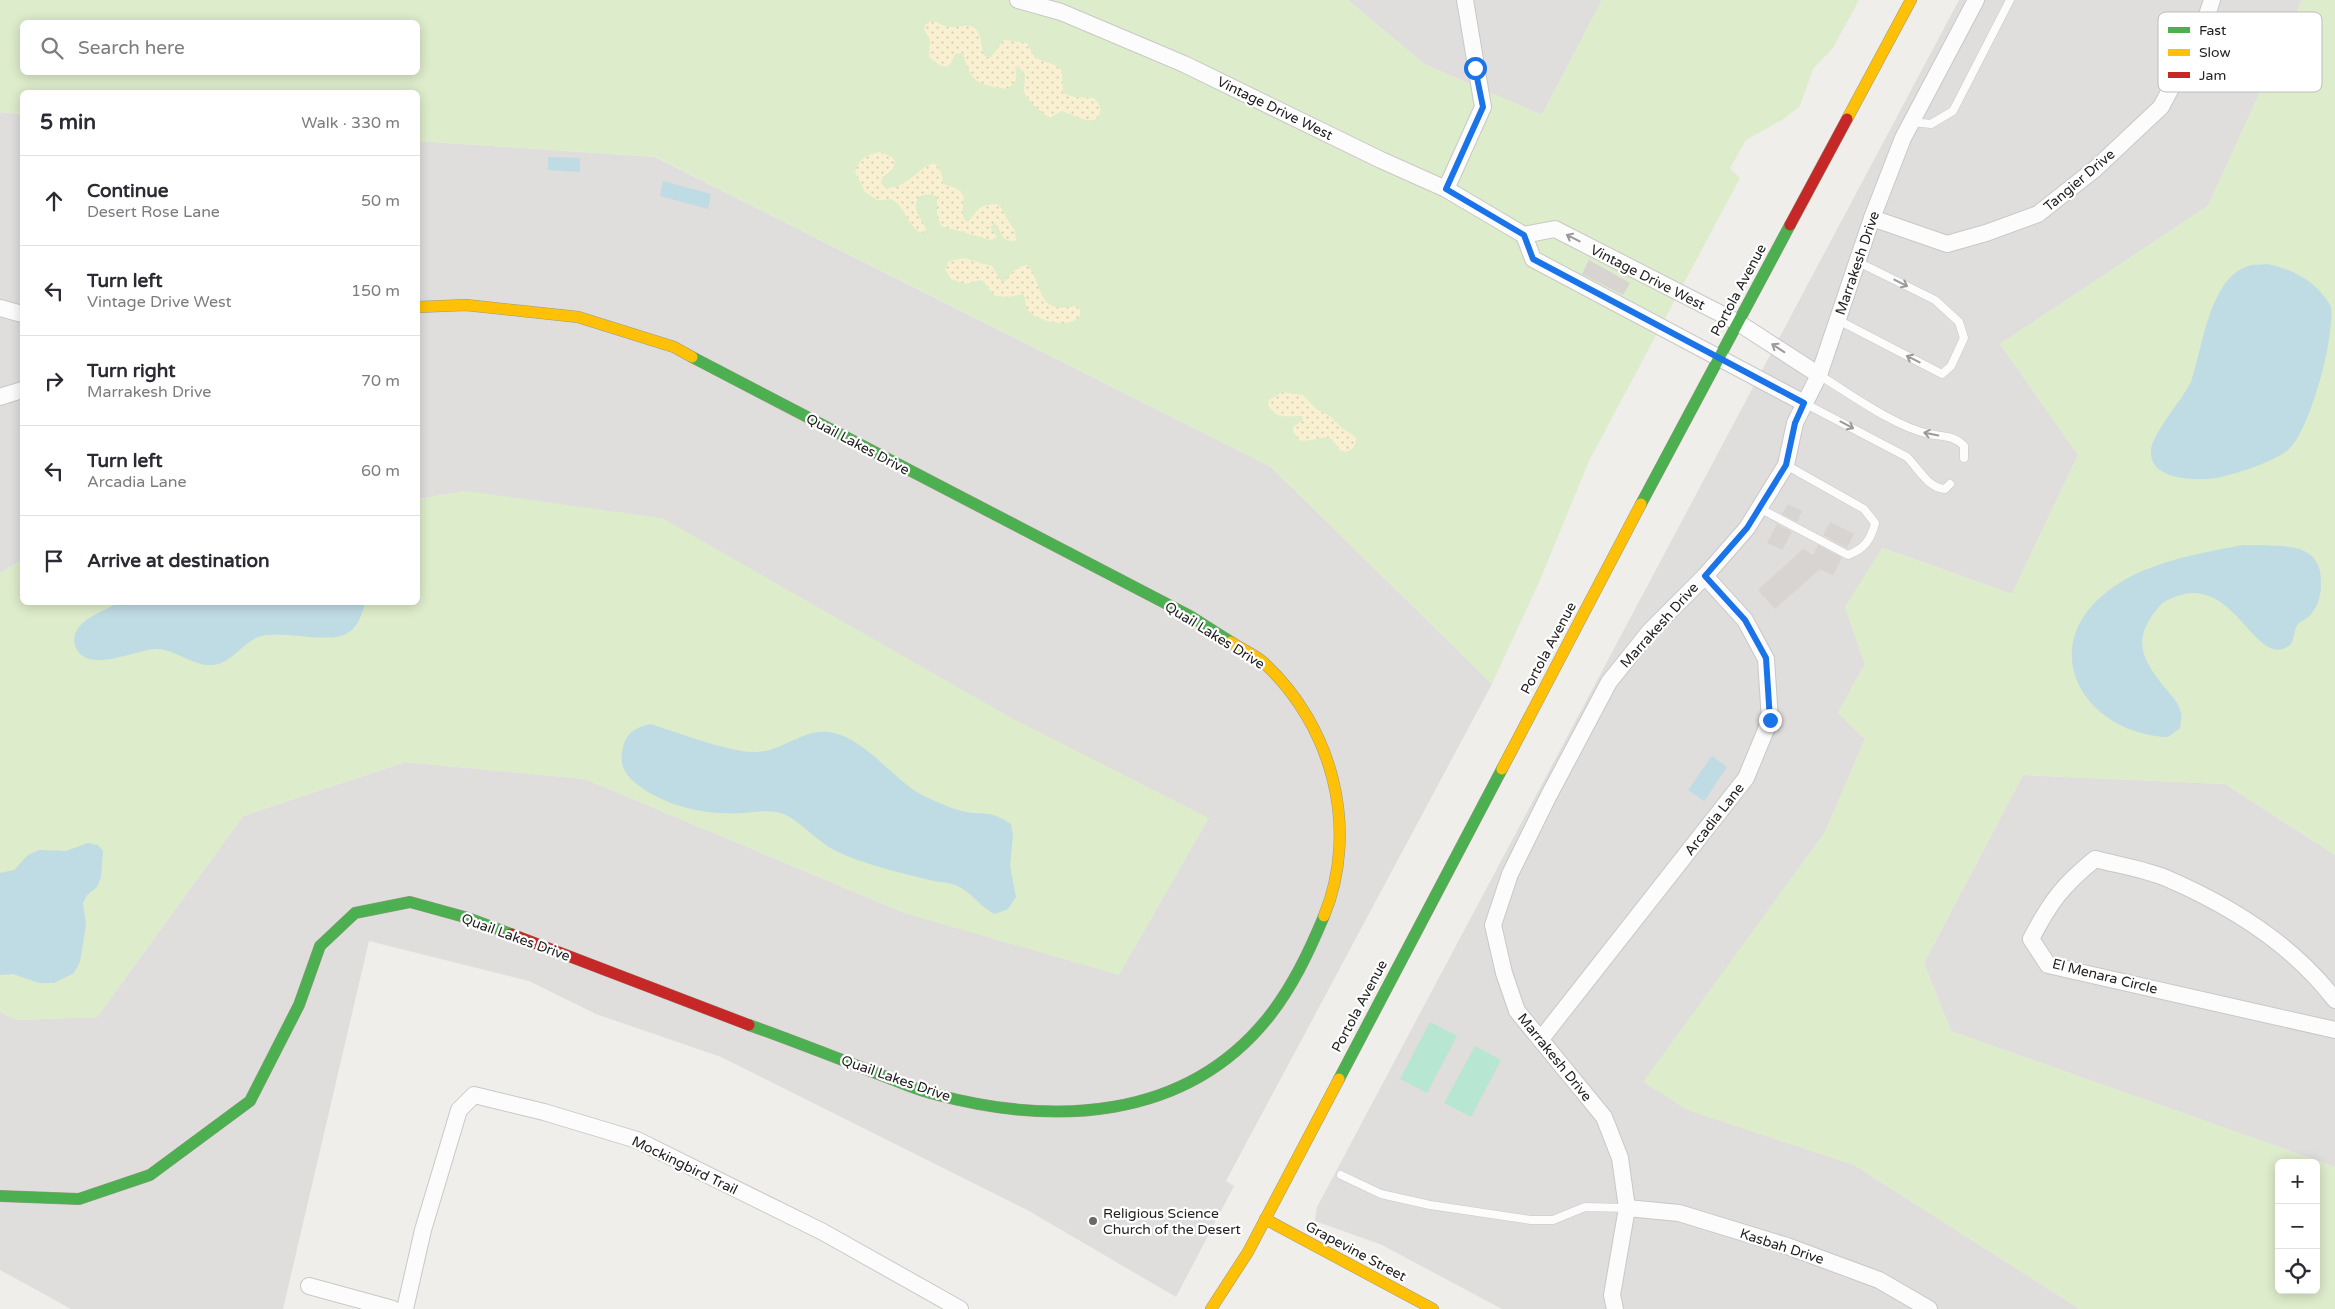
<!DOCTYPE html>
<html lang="en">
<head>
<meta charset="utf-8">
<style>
  :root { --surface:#fff; --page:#f2f2f3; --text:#2b2b33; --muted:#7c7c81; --line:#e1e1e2 }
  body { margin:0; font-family:"Varela Round",sans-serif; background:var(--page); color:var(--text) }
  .controls { position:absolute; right:15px; bottom:15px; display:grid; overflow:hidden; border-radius:8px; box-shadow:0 2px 12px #0003 }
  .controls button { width:45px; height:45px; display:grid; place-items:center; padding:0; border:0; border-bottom:1px solid var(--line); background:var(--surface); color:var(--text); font:25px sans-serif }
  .stop { position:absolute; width:15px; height:15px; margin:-11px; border:4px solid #1a73e8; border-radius:50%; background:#fff }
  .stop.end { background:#1a73e8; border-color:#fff; box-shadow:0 1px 5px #0008 }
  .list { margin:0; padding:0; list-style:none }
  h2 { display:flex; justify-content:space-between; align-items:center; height:65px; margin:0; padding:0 20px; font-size:21px }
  h2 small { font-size:16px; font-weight:400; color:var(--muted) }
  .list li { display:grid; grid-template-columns:32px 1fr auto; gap:15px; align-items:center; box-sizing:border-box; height:90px; padding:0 20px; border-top:1px solid var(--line) }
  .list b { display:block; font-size:19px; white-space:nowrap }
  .list p { margin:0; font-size:16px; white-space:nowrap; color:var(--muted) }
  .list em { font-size:16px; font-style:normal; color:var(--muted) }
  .icon { flex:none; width:28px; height:28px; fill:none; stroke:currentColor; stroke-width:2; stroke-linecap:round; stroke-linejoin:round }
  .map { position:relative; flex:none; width:2335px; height:1309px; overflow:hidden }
  .search { position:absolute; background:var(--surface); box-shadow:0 2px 12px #0003; left:20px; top:20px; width:400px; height:55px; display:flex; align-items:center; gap:12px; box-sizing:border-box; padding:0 18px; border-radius:8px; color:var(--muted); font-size:19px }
  .panel { position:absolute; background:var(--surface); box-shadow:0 2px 12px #0003; left:20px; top:90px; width:400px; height:515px; border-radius:8px }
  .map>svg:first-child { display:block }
  .residential { fill:#dfdedc }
  .grass { fill:#ddeccb; fill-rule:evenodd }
  .sand { fill:url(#sand-dots) }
  .pitch { fill:#b7e6d2 }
  .water { fill:#bfdbe3 }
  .building { fill:#d7d4d2 }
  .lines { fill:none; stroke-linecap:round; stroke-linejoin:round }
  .lane-casing { stroke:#c9c8c7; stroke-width:9 }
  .street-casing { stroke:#c9c8c7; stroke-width:18 }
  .fast-casing { stroke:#999a82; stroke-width:12 }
  .slow-casing { stroke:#999a82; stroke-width:12 }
  .jam-casing { stroke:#999a82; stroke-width:12 }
  .lane { stroke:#fdfcfc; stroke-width:8 }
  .street { stroke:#fdfcfc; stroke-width:16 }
  .fast { stroke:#4caf50; stroke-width:11 }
  .slow { stroke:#ffc107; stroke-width:11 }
  .jam { stroke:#c62828; stroke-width:11 }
  .oneway { stroke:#9a9a9a }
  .route { stroke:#1a73e8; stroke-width:6 }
  .poi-dot { fill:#6a6968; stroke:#fff; stroke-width:2 }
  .labels { text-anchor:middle; stroke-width:4.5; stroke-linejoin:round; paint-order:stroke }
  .street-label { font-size:14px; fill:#222; stroke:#fff }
  .poi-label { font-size:14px; fill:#222; stroke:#fff; text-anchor:start }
  .key { fill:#fff; stroke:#bdbdbd; stroke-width:1 }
  .key-label { font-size:14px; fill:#222 }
</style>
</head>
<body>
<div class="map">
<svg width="2335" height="1309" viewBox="0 0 2335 1309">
  <defs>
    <pattern id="sand-dots" width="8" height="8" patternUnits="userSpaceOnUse" patternTransform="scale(1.25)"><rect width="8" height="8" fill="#f8f0d0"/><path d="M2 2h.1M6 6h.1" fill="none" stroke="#d4ceb2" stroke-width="1.8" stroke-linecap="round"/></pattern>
  </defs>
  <rect width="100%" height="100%" fill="#f0eeeb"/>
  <g class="residential">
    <polygon points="1348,0 1602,0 1542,115 1424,64"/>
    <polygon points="1959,0 2302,0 2208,206 2000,344 2078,455 2012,594 1883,548 1845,607 1865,664 1838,713 1865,739 1825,832 1644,1082 1688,1110 1854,1165 2080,1309 1502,1309 1382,1245 1315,1221 1317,1207"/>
    <polygon points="0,112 22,114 22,560 0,573"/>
    <polygon points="418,141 655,157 1271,467 1492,684 1226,1181 1234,1186 1176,1297 1029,1211 721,1057 596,1014 529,981 369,941 283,1309 71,1309 0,1270 0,1012 17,1020 97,1017 243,816 405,762 585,779 907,914 1209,819 1015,720 466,491 418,499"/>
    <polygon points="2023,775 2225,784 2335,855 2335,1167 1951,1031 1924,963"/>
  </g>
  <g class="grass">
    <path d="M0,0H1348L1424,64L1542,115L1602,0H1859L1833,48L1813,69L1800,106L1782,120L1746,140L1730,168L1740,178L1589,461L1540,580L1492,684L1271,467L656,157L418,141V92H22V114L0,112ZM22,22H418V72H22Z"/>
    <path d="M2302,0H2335V855L2225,784L2023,775L1924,963L1951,1031L2335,1167V1309H2080L1854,1165L1688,1110L1643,1082L1825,832L1865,739L1838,713L1865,664L1845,607L1882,548L2012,594L2078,455L2000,344L2208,206ZM2279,1163H2316V1290H2279Z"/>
    <polygon points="466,491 662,518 1015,720 1209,818 1119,975 907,914 585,779 405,762 243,816 97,1017 17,1020 0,1012 0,573 22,560 22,602 418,602 418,499"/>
  </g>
  <g class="sand">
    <path d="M931,21C938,21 940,25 946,26C958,30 972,19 979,34C983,42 980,49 986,57H991L1004,40L1027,43L1035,58L1055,65L1062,71L1063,93L1074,97L1094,98C1098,102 1101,106 1100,112C1097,130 1072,114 1062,111L1049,118L1032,104L1024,92L1025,75L1018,66L1015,67C1017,79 1017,82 1007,89C976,84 971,83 963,53L955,54L951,63L947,67L941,66L929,57L930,40L924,29L926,24Z"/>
    <path d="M881,152L892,157L895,161C895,170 888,172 882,178V184L885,188C910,189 921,162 935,164L941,172L943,184C975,192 959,200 964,219L968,222C979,209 978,205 997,204C1007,211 1006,222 1015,230L1016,240C1002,245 1001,230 995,223L990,227L997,237L991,240L941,226L937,215V197L932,194L920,196C909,208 923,219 926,230L922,233C906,227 905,202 889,199C886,199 881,201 877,200L865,192L855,172C860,158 867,154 881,152Z"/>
    <path d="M964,258L992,266L1001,281L1004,282C1011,274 1016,266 1027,265C1045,284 1034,315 1075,306L1080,309V316C1069,329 1041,322 1029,312C1025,307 1026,299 1023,294L1008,297L995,296L982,280L965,284L951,279L945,269L949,261Z"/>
    <path d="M1282,392L1303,395L1316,409L1330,416L1343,429L1350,433L1356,438C1356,448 1350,452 1342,452C1338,448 1335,442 1331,439C1325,435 1308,443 1299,440L1293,431V427L1303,420L1302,416C1287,416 1277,420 1268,405L1269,400Z"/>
  </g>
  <g class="pitch">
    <polygon points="1430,1022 1457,1036 1427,1093 1400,1079"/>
    <polygon points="1475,1046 1501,1060 1471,1117 1444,1103"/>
  </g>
  <g class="water">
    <polygon points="548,157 580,158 580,172 548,170"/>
    <polygon points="663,181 711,194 708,209 660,196"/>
    <path d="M2267,264C2293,269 2318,282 2331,307C2335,335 2311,431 2287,451C2270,463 2236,474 2216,478C2195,481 2149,480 2151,451C2151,435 2182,400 2191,382C2203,348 2209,279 2248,266C2254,264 2261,265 2267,264Z"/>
    <path d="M2242,545C2260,546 2295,543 2309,554C2321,563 2321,574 2321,588C2320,599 2316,611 2307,618C2304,620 2300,622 2298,624C2292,632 2296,643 2287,647C2256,666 2234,579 2181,595C2173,597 2163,601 2158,608C2131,640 2142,659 2165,688C2171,695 2179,703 2181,713C2182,718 2180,724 2180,728L2168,737C2084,734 2031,646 2112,588C2150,561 2198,554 2242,545Z"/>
    <path d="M117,603V602L365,603C362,614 358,628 346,634C330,643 287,632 266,635C246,638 238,656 221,663C198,672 178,649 156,649C137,649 84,676 75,645C69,621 104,612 117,603Z"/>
    <path d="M650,724C677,732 730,753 756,752C782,752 802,729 828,732C864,736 892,779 922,795C934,801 948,807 961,811C983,816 989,809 1011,824L1013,835L1010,866L1016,897L1008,909L995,914C979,907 970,889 952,884C945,882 937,882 930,880C900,873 863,864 836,851C816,841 803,823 784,814C772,809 755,812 742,813C706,815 667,807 638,785C623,773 618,763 624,744C628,731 638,727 650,724Z"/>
    <polygon points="1712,756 1727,767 1704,801 1688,790"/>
    <polygon points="88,843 98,845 103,851 101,877 97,887 87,895 83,903 86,924 80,962 74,973 54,983 39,983 13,974 0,975 0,873 14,870 28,855 39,850 66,851"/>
  </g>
  <g class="building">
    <polygon points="1589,260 1630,283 1623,295 1582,274"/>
    <polygon points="1788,504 1802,511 1797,522 1782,514"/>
    <polygon points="1830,522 1854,534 1847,548 1823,535"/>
    <polygon points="1777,524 1792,532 1782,550 1767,543"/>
    <polygon points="1818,545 1842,558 1833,575 1820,569 1775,609 1758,590 1803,549 1813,555"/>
  </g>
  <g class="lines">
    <g class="lane-casing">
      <g id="lane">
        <polyline points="1912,122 1931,124 1953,111 2010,0"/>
        <polyline points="1838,320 1942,374 1951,366 1964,338 1959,322 1935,300 1858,262"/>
        <path d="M1819,375C1849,393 1895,427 1929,434C1943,437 1954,435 1964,446V458"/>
        <path d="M1804,403L1907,457C1918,468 1928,488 1945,489L1950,484"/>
        <path d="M1759,508L1848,555C1864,549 1871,540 1875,523L1864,509L1786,465"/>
        <polyline points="1341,1175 1381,1194 1430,1205 1531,1220 1553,1220 1585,1207 1627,1208"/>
      </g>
    </g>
    <g class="street-casing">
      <g id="street">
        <polyline points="1018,0 1061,12 1184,64 1381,160 1446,189 1524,235 1533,259 1804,403"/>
        <polyline points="1446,189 1483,107 1465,0"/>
        <polyline points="1872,218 1947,244 1986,233 2038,214 2095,169 2161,107 2202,30 2212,0"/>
        <polyline points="1524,235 1555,229 1737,322 1819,375"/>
        <polyline points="0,308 22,314"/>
        <polyline points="0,397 22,390"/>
        <path d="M2335,1000C2293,945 2229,905 2166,878C2144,869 2118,865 2095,859C2063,885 2050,902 2031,939L2048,965L2335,1030"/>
        <polyline points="1541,1039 1746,778 1770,720 1766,659 1745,620 1705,576"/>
        <polyline points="1627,1208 1679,1213 1787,1246 1879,1280 1929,1309"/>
        <polyline points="309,1286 393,1309"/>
        <polyline points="405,1309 423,1230 459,1110 474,1095 544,1112 637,1140 823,1232 960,1309"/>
        <polyline points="1615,1309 1612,1295 1627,1208 1620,1158 1604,1117 1517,1011 1504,973 1493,925 1510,874 1548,797 1609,682 1649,632 1705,576 1747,528 1786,465 1795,423 1819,375 1872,218 1903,138 1976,0"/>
      </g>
    </g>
    <g class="fast-casing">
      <g id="fast">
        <polyline points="692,357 1190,616 1231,642"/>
        <polyline points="1641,504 1790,225"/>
        <path d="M749,1025C791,1040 832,1056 873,1072C893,1079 913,1089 934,1094C1053,1126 1184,1121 1267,1019C1292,988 1309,952 1324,916"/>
        <polyline points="1339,1079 1502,769"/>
        <polyline points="0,1196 79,1199 150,1175 250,1101 299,1005 320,946 355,913 410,902 468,918 511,934"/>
      </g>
    </g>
    <g class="slow-casing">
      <g id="slow">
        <polyline points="1847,119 1911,0"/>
        <polyline points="418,307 466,305 578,317 674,347 692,357"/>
        <path d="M1231,642C1241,649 1254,654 1263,662C1332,725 1360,828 1324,916"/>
        <polyline points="1502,769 1641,504"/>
        <polyline points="1265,1219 1433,1309"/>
        <polyline points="1211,1309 1248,1252 1339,1079"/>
      </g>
    </g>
    <g class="jam-casing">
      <g id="jam">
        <polyline points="1790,225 1847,119"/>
        <polyline points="511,934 749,1025"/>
      </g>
    </g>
    <use href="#lane" class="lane"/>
    <use href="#street" class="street"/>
    <use href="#fast" class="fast"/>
    <use href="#slow" class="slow"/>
    <use href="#jam" class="jam"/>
  </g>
  <defs><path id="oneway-shaft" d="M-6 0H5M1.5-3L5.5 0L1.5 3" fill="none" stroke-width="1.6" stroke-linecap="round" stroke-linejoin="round" transform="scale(1.25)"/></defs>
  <g class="oneway">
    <use href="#oneway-shaft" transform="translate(1573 238) rotate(-153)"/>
    <use href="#oneway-shaft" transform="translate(1901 283) rotate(27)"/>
    <use href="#oneway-shaft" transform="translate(1778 348) rotate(-147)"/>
    <use href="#oneway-shaft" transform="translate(1913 359) rotate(-153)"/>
    <use href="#oneway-shaft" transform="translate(1847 425) rotate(28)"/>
    <use href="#oneway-shaft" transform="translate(1931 434) rotate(-169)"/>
  </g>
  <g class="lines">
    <polyline class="route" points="1475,68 1483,107 1446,189 1524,235 1533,259 1804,403 1795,423 1786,465 1747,528 1705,576 1745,620 1766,658 1770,720"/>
  </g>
  <circle class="poi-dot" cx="1093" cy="1221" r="5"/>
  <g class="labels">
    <g class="street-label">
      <text transform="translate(1275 108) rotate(26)" y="5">Vintage Drive West</text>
      <text transform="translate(2079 180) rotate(-40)" y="5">Tangier Drive</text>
      <text transform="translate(1857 263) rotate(-71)" y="5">Marrakesh Drive</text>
      <text transform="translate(1648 277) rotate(27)" y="5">Vintage Drive West</text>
      <text transform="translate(1738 290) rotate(-62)" y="5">Portola Avenue</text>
      <text transform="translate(858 444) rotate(28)" y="5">Quail Lakes Drive</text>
      <text transform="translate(1659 625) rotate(-48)" y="5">Marrakesh Drive</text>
      <text transform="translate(1215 635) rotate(32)" y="5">Quail Lakes Drive</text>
      <text transform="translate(1548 648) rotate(-62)" y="5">Portola Avenue</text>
      <text transform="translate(1714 819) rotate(-52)" y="5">Arcadia Lane</text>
      <text transform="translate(516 937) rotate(20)" y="5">Quail Lakes Drive</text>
      <text transform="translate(2105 976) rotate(14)" y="5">El Menara Circle</text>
      <text transform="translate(1359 1006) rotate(-62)" y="5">Portola Avenue</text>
      <text transform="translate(1555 1057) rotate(51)" y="5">Marrakesh Drive</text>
      <text transform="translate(896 1078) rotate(19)" y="5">Quail Lakes Drive</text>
      <text transform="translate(685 1165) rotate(26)" y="5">Mockingbird Trail</text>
      <text transform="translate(1782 1246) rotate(18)" y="5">Kasbah Drive</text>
      <text transform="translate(1356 1251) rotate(28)" y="5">Grapevine Street</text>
    </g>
    <g class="poi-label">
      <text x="1103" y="1218">Religious Science<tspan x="1103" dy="16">Church of the Desert</tspan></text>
    </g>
  </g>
  <rect x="2158" y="12" width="164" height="80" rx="8" class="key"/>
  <rect x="2168" y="27" width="22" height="6" fill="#4caf50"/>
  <rect x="2168" y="49" width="22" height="7" fill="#ffc107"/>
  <rect x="2168" y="72" width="22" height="6" fill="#c62828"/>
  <g class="key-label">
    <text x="2199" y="35">Fast</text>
    <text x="2199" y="57">Slow</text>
    <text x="2199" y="80">Jam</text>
  </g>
</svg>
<div class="controls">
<button>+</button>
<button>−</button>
<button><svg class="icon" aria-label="locate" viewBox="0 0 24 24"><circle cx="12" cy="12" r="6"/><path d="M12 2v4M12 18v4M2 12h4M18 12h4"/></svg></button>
</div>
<div class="stop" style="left:1475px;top:68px"></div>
<div class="stop end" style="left:1770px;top:720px"></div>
<div class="search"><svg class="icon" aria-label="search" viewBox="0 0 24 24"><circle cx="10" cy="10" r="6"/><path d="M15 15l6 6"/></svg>Search here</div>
<section class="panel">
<h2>5 min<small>Walk · 330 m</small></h2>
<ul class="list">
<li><svg class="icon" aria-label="ahead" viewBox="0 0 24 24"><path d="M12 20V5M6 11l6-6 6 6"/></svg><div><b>Continue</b><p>Desert Rose Lane</p></div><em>50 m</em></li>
<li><svg class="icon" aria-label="left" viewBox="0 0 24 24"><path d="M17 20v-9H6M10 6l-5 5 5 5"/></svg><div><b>Turn left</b><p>Vintage Drive West</p></div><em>150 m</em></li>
<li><svg class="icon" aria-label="right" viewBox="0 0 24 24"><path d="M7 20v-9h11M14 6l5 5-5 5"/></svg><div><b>Turn right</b><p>Marrakesh Drive</p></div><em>70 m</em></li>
<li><svg class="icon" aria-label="left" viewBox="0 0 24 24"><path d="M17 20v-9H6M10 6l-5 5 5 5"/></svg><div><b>Turn left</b><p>Arcadia Lane</p></div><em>60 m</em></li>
<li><svg class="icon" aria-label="arrive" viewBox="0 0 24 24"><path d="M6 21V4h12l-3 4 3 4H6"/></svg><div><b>Arrive at destination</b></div></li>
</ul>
</section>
</div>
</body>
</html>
